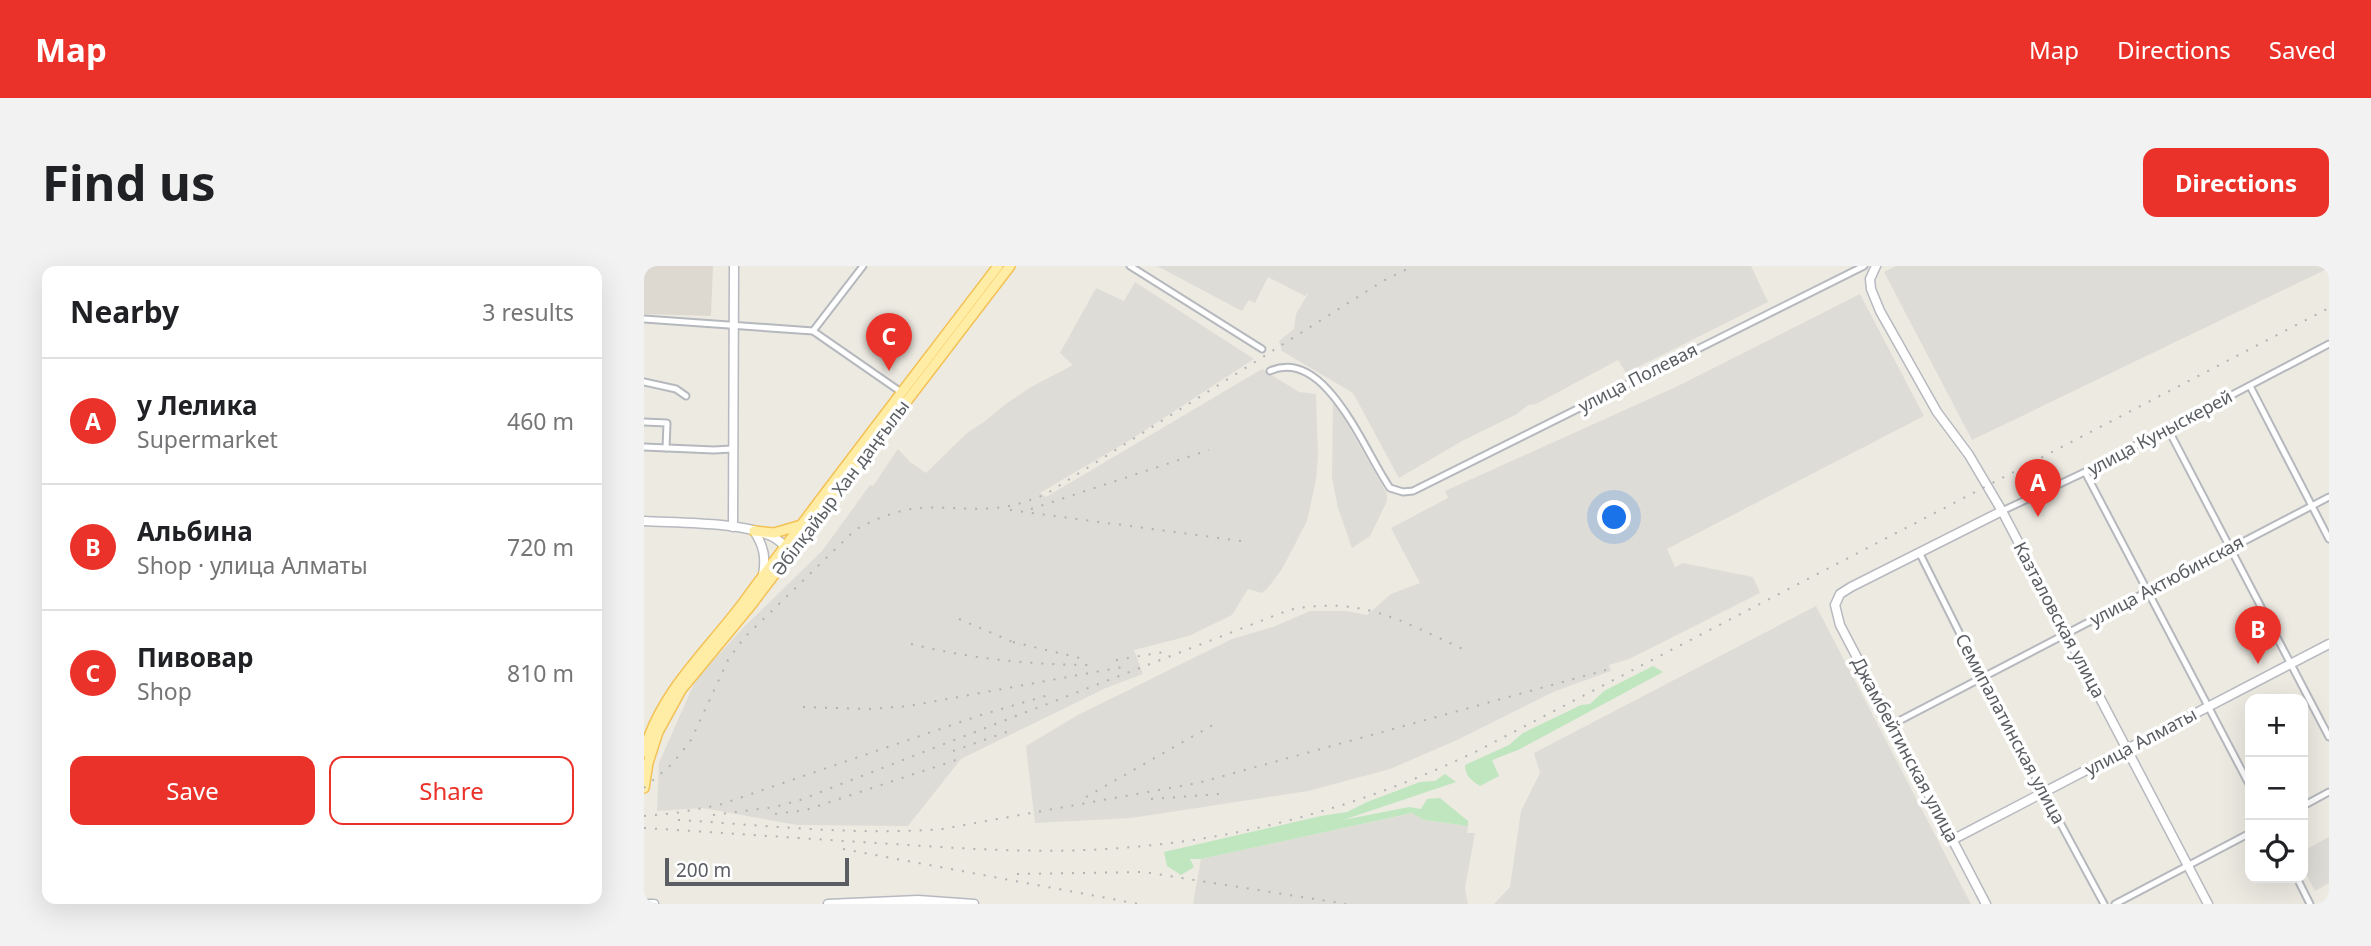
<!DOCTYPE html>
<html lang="en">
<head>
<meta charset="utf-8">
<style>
  :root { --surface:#fff; --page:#f2f2f2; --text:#202124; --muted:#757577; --line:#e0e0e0; --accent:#eb322a }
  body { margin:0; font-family:"Noto Sans",sans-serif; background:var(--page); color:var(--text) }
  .controls { position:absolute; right:21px; bottom:21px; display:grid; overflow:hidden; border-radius:14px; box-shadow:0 7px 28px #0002 }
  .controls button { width:63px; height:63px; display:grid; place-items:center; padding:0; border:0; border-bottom:2px solid var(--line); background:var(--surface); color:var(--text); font:35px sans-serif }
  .scale { position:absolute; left:21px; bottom:18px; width:184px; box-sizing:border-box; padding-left:7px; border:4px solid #5a5e63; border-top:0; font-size:19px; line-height:24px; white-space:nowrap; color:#5a5e63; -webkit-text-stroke:5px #fff; paint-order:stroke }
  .you { position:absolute; left:971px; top:252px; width:24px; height:24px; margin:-18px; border:5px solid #fff; border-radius:50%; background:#1a73e8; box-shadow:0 0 0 10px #1a73e833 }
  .badge { display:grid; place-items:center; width:46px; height:46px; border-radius:50%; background:var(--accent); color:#fff; font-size:23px; font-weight:700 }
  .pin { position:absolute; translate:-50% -58px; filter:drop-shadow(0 2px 4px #0008) }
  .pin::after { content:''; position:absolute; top:37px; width:24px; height:21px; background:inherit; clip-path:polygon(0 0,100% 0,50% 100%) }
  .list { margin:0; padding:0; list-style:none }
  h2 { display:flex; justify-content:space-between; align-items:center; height:91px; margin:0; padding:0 28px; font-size:30px }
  h2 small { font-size:23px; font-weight:400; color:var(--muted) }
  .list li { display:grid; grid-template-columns:46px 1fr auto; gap:21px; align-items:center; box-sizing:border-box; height:126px; padding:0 28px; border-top:2px solid var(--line) }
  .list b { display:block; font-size:26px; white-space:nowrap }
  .list p { margin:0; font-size:23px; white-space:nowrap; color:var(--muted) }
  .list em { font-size:23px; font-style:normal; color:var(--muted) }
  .actions { display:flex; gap:14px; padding:21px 28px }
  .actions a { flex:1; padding:16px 0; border:2px solid var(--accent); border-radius:14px; text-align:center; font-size:24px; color:var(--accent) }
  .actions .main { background:var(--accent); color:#fff }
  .icon { flex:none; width:38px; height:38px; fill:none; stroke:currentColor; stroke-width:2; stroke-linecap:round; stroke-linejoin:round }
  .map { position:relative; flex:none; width:1685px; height:638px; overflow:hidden; border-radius:14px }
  header { display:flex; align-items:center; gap:42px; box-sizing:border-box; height:98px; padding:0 35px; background:var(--accent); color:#fff }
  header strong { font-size:33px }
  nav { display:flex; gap:38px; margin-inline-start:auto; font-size:24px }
  .intro { display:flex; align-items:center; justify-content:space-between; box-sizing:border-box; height:168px; padding:0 42px }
  h1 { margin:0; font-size:49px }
  .button { padding:18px 32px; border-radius:14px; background:var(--accent); color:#fff; font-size:24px; font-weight:700 }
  main { display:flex; gap:42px; padding:0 42px }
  aside { flex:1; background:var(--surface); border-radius:14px; box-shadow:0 7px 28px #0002 }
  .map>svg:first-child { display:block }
  .industrial { fill:#dedcd6 }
  .education { fill:#ddd9d0 }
  .green { fill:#bfe6be }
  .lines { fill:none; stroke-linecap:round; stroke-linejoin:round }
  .street-casing { stroke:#b5b8bd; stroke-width:9 }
  .secondary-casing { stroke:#b6b9bf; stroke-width:11 }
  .primary-casing { stroke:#f3c155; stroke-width:12 }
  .street { stroke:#fff; stroke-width:5 }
  .secondary { stroke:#fff; stroke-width:8 }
  .primary { stroke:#ffeda5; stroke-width:9 }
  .rail { stroke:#b1b2b3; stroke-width:2; stroke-dasharray:2 9; stroke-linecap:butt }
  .labels { text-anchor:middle; stroke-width:7; stroke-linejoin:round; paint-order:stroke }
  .street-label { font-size:18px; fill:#5a5e63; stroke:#fff }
</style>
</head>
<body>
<header>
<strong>Map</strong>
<nav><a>Map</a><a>Directions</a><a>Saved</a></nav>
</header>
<div class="intro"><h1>Find us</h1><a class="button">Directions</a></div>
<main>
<aside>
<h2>Nearby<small>3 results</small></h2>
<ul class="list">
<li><span class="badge">A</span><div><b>у Лелика</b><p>Supermarket</p></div><em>460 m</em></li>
<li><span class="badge">B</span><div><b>Альбина</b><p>Shop · улица Алматы</p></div><em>720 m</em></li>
<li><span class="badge">C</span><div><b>Пивовар</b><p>Shop</p></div><em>810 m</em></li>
</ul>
<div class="actions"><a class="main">Save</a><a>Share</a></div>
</aside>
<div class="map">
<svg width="1685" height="638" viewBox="0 0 1685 638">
  <rect width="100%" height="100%" fill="#edeae2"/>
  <g class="industrial">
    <polygon points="513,0 1107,0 1124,36 982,107 974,94 892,138 884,139 873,148 818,175 755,212 709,127 638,85 635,75 650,63 652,48 665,26 661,30 624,11 611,37 605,34 598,45"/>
    <polygon points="1252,0 1685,0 1685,2 1328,174 1240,6"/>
    <polygon points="491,16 610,93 486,174 396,227 402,231 618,103 655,126 672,128 674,190 672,214 663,255 638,303 623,323 618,327 604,323 588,349 545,370 490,384 499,408 462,422 317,493 264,560 153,559 59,542 13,545 15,497 52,413 100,361 178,285 226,219 229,220 254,183 266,196 282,207 323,167 340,156 359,140 387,121 429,99 416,87 452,22 480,35"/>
    <polygon points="1216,28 1280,150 1023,283 1031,301 1039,297 1109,311 1116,327 985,393 965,399 967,405 909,426 811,475 746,503 664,525 487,552 391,557 382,480 434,449 588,373 629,361 666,345 703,345 723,349 747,328 776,317 747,262 804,232 801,225 1034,120"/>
    <polygon points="689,133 743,228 743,235 726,270 708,282 694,242 688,212"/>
    <polygon points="1172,340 1327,638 850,638 866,621 877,545 896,507 890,487"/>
    <polygon points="769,547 780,554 824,560 823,567 831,567 821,622 824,638 549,638 557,593"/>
    <polygon points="1685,571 1685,617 1671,625 1659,602 1659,585"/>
  </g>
  <polygon class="education" points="0,0 69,0 67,50 0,48"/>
  <g class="green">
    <path d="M1009,400L1019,406L874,484L848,494L855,510L836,520C827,514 821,510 821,499L865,479L879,467L937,439L946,438L960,425Z"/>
    <polygon points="801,508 812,516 699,554 765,541 777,543 783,533 796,532 824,555 824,560 780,554 768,547 557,593 546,593 550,601 537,609 523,600 520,586 677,550 703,546 723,536 776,516 791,515"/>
  </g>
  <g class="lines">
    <g class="street-casing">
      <g id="street">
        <polyline points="486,0 618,83"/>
        <polyline points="0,53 169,65 257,126"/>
        <polyline points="169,65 219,0"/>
        <path d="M626,105C682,80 721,187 746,222L759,226L769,225L1220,0"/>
        <polyline points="0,116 32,123 42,130"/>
        <polyline points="1606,120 1685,273"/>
        <polyline points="0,156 23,157 22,182"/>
        <polyline points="1524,163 1685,471"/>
        <polyline points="0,181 70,184 88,183"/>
        <polyline points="1441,206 1606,520"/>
        <polyline points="1358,245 1441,206 1685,78"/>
        <polyline points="1275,286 1338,412 1460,638"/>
        <polyline points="1249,458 1685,231"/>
        <polyline points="1659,540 1685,526"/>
        <polyline points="1653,612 1666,638"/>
        <polyline points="1471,638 1606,567"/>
      </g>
    </g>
    <g class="secondary-casing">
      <g id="secondary">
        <polyline points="1232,0 1226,13 1227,23 1236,45 1293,146 1325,189 1358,245 1564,638"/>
        <path d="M0,255C34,257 98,256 127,270C134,273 140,279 145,284"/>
        <polyline points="89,261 90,0"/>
        <path d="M110,265C120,280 122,292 119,309"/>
        <polyline points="1308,574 1685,378"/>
        <polyline points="0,638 10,638"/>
        <polyline points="184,638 274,634 330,638"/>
        <polyline points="1342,638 1196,359 1191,339 1196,328 1207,321 1358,245"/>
      </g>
    </g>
    <g class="primary-casing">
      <g id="primary">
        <polyline points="110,265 130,267 154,260"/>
        <path d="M0,486C16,426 63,385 99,337C183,223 269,112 354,0"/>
        <polyline points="0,522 4,497 14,466 37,424 104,343 366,0"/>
      </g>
    </g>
    <use href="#street" class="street"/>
    <use href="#secondary" class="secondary"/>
    <use href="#primary" class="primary"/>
    <g class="rail">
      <polyline points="387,243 565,184"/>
      <polyline points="366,244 605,276"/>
      <polyline points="315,353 376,379"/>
      <polyline points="369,376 444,394"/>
      <path d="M267,378C328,393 388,399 451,399"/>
      <polyline points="472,394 520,386"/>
      <polyline points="159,441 225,443 265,440 484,400"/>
      <polyline points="309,485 371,463"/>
      <path d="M0,522L29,497L47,474L84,394L100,372L211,264C227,255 244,248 262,244C291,238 320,245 349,242C368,241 385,235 402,228L739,15L769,0"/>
      <polyline points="442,531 574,456"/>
      <polyline points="507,533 576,528"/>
      <polyline points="131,548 162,544 312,494"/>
      <path d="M69,549L131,541L156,534L645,344C717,329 757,355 821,384"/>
      <polyline points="0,550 32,547 75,539 337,449 408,428"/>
      <path d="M34,554C121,559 211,570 298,563L554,517L962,404"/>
      <path d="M0,562C83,567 166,573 249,578C325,583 401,588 477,582C602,573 721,539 833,485L1685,42"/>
      <polyline points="199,583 495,638"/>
      <polyline points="373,608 500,606 702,638"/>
    </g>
  </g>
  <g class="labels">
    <g class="street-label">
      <text transform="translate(994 112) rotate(-27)" y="6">улица Полевая</text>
      <text transform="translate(1516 167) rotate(-28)" y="6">улица Куныскерей</text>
      <text transform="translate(197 222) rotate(-53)" y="6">Әбілқайыр Хан даңғылы</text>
      <text transform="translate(1523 315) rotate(-28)" y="6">улица Актюбинская</text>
      <text transform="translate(1415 354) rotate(62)" y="6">Казталовская улица</text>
      <text transform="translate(1366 463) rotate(62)" y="6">Семипалатинская улица</text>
      <text transform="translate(1497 476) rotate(-28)" y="6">улица Алматы</text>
      <text transform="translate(1261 484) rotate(62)" y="6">Джамбейтинская улица</text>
    </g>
  </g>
</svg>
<div class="controls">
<button>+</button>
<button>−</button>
<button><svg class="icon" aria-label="locate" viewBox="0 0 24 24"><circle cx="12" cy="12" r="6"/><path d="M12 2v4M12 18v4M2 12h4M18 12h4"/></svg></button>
</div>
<div class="scale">200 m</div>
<div class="you"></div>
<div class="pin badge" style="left:1394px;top:251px">A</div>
<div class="pin badge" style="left:1614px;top:398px">B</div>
<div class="pin badge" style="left:245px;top:105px">C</div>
</div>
</main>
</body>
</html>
